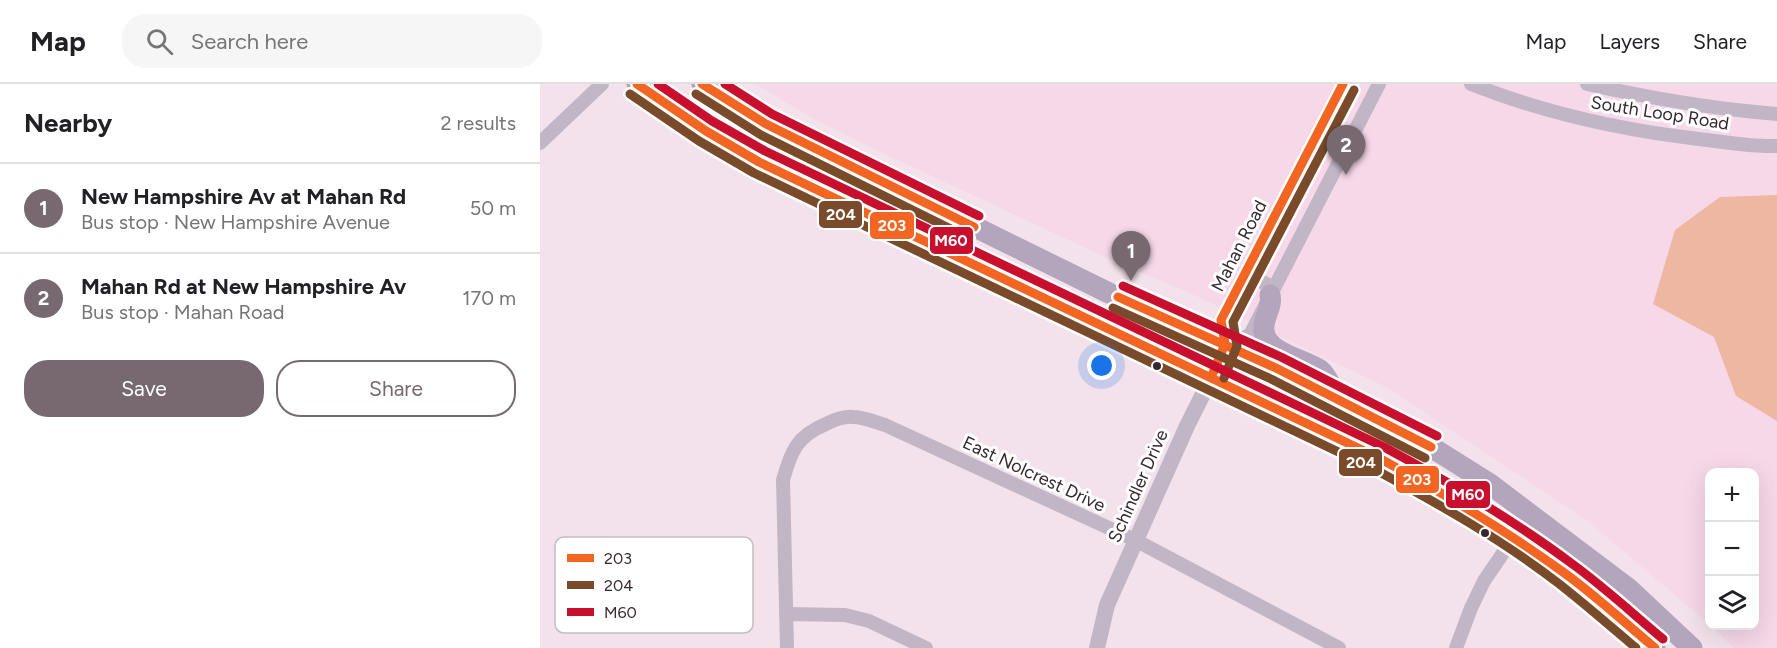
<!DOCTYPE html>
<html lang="en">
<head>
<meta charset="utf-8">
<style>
  :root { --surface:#fff; --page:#f6f6f6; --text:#202124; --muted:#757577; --line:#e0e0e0; --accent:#786971 }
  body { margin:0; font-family:Figtree,sans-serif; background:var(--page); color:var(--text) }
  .controls { position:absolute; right:18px; bottom:18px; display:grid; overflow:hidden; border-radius:12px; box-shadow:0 6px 24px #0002 }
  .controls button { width:54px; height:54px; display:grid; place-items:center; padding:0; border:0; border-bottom:2px solid var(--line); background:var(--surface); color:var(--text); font:30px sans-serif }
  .you { position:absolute; left:562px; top:282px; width:21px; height:21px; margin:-15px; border:4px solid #fff; border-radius:50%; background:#1a73e8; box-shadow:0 0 0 9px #1a73e833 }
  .badge { display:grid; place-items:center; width:39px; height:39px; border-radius:50%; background:var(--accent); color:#fff; font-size:20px; font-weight:700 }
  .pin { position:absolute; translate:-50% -50px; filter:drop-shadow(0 2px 3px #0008) }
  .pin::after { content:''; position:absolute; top:32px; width:21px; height:18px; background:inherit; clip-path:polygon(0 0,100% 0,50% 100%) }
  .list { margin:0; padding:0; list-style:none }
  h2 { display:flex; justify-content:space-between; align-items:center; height:78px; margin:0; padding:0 24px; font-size:26px }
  h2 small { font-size:20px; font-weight:400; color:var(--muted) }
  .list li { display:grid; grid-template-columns:39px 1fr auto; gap:18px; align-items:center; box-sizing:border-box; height:90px; padding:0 24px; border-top:2px solid var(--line) }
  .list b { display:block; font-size:22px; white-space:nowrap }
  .list p { margin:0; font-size:20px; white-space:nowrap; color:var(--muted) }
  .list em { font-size:20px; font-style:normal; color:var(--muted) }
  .actions { display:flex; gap:12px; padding:18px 24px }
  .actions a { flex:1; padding:14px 0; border:2px solid var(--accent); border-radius:24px; text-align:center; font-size:21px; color:var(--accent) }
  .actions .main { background:var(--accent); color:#fff }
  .icon { flex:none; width:33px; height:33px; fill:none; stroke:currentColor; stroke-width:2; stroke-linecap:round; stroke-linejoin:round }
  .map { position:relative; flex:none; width:1237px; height:564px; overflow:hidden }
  header { display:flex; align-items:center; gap:36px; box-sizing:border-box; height:84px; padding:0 30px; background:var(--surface); border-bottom:2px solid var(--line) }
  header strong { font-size:28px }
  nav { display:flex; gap:33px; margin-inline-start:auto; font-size:21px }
  .search { width:420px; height:54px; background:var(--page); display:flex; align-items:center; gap:15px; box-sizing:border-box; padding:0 21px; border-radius:24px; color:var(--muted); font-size:22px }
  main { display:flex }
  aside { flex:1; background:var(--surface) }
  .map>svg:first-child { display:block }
  .built { fill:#f6d8e9 }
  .forest { fill:#edb7a2 }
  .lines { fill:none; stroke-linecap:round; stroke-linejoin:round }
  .minor { stroke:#c1b6c6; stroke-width:14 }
  .tertiary { stroke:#c1b6c6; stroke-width:16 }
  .primary { stroke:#b3a5bb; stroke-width:21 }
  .bus-1-casing { stroke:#fff; stroke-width:14 }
  .bus-2-casing { stroke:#fff; stroke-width:14 }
  .bus-3-casing { stroke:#fff; stroke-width:14 }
  .bus-1 { stroke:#f26522; stroke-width:9 }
  .bus-2 { stroke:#7a4b2a; stroke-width:9 }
  .bus-3 { stroke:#c8102e; stroke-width:9 }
  .bus-dot { fill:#35282f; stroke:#fff; stroke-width:2 }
  .labels { text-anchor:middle; stroke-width:6; stroke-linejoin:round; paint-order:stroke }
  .street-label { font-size:18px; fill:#35282f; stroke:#fff }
  .key { fill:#fff; stroke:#c2bec1; stroke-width:1.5 }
  .key-label { font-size:16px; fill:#35282f }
  .line-badge { stroke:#fff; stroke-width:2 }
  .badge-label { font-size:16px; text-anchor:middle; font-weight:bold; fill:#fff }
</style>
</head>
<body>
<header>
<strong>Map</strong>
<div class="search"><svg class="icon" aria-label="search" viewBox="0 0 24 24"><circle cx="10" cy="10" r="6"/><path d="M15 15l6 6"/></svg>Search here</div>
<nav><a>Map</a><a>Layers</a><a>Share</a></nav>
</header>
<main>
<aside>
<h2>Nearby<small>2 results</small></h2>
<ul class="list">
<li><span class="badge">1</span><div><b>New Hampshire Av at Mahan Rd</b><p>Bus stop · New Hampshire Avenue</p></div><em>50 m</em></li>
<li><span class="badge">2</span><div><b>Mahan Rd at New Hampshire Av</b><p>Bus stop · Mahan Road</p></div><em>170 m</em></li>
</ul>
<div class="actions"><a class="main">Save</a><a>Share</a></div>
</aside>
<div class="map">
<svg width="1237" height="564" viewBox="0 0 1237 564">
  <rect width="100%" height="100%" fill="#f3e2eb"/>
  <polygon class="built" points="216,0 1237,0 1237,564 1194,564 1172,542 1214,542 1214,388 1170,388 1169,540 1048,437 848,304 650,209 580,180 338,67 270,33"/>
  <polygon class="forest" points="1237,111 1237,337 1196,312 1174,253 1113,220 1135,146 1180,113"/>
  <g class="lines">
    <g class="minor">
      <polyline points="803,0 681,236 685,260 710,251 839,0"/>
      <path d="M931,0C1004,29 1081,46 1159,55C1185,58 1211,63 1237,62"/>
      <path d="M1047,0C1109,14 1173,25 1237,30"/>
      <polyline points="0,59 62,0"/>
      <polyline points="705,189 734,204"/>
      <polyline points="246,530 305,531 329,537 386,564"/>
      <path d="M247,564L243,396C251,367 257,352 286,340C294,336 304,332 313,333C323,333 335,338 345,341L595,456L799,564"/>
      <polyline points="916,564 931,524 944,497 989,431"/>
    </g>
    <polyline class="tertiary" points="557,564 567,521 647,342 671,294 685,260"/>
    <g class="primary">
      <polyline points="97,0 166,47 219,78 839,374 909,412 965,447 1025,489 1115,564"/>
      <polyline points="162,0 226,40 569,209 685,260 826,327 899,368 950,400 1089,505 1152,564"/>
      <path d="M730,211C733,224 722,234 724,247C726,269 764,275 780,286C787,291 792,305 797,313"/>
    </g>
    <g class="bus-1-casing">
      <g id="bus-1">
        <path d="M97,0L166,47L219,78L839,374C903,409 964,445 1023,488C1055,511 1085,539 1115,564"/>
        <polyline points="162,0 226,40 434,143"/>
        <polyline points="578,213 736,284 891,363"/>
        <polyline points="673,289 685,260 681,236 803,0"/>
      </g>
    </g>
    <g class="bus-2-casing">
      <g id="bus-2">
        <path d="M90,10L159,57L214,89L834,385C897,419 961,455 1018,499C1045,520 1070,542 1096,564"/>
        <polyline points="156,10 221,51 429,154"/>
        <polyline points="573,224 731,295 885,374"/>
        <polyline points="684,294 697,262 693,238 814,6"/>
      </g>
    </g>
    <g class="bus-3-casing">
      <g id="bus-3">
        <path d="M118,0L172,37L225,67L844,363C909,398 972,435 1031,479C1063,502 1092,529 1123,555"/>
        <polyline points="185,0 232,30 439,132"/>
        <polyline points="583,202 741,273 897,352"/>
      </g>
    </g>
    <use href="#bus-1" class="bus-1"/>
    <use href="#bus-2" class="bus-2"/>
    <use href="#bus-3" class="bus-3"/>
  </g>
  <g class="bus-dot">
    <circle cx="617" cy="282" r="5"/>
    <circle cx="945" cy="449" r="5"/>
  </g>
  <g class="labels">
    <g class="street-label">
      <text transform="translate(1120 29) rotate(9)" y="6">South Loop Road</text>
      <text transform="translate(699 162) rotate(-63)" y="6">Mahan Road</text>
      <text transform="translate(494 390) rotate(25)" y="6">East Nolcrest Drive</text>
      <text transform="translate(598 402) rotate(-66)" y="6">Schindler Drive</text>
    </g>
  </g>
  <rect x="15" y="453" width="198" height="96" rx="9" class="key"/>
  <rect x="27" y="470" width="27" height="8" fill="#f26522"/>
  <rect x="27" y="497" width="27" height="8" fill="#7a4b2a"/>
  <rect x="27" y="524" width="27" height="8" fill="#c8102e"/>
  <g class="key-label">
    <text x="64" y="480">203</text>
    <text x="64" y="507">204</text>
    <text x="64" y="534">M60</text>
  </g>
  <g class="line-badge">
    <rect x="278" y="116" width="45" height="29" rx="6" fill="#7a4b2a"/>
    <rect x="329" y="127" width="46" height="29" rx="6" fill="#f26522"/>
    <rect x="389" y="142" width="45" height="29" rx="6" fill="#c8102e"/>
    <rect x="798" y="364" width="45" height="29" rx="6" fill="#7a4b2a"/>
    <rect x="855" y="381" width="45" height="29" rx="6" fill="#f26522"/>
    <rect x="905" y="396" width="46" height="29" rx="6" fill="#c8102e"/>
  </g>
  <g class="badge-label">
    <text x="301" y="136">204</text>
    <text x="352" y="147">203</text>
    <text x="411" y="162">M60</text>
    <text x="821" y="384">204</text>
    <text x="877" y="401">203</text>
    <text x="928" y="416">M60</text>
  </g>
</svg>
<div class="controls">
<button>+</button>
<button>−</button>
<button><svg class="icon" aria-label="layers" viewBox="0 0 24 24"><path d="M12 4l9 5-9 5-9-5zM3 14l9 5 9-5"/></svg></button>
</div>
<div class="you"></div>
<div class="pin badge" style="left:591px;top:197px">1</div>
<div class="pin badge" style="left:806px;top:91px">2</div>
</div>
</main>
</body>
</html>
